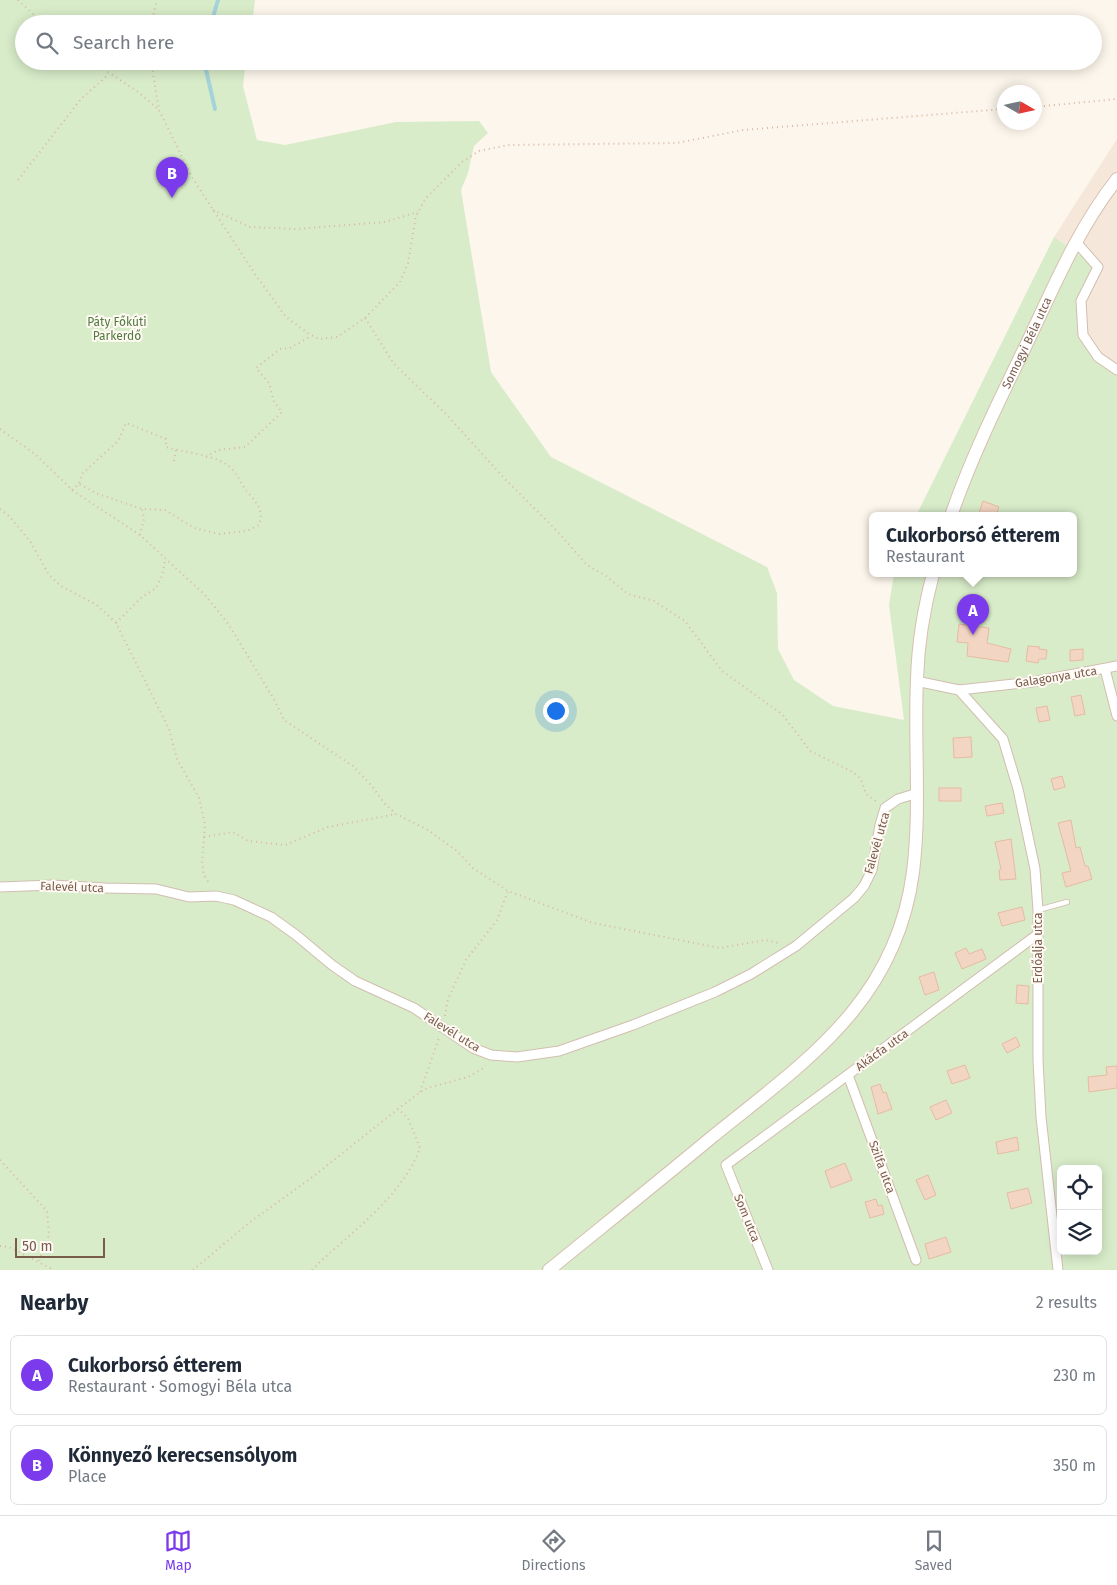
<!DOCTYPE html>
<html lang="en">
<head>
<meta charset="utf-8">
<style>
  :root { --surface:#fff; --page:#f6f6f7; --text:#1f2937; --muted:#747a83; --line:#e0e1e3; --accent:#7c3aed }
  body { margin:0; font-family:"Fira Sans",sans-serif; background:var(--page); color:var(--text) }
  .controls { position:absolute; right:15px; bottom:15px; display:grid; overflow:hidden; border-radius:8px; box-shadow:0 2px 12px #0003 }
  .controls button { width:45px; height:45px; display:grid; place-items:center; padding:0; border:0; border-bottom:1px solid var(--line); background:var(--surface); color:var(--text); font:25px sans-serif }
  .compass { position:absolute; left:997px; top:85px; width:45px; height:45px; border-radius:50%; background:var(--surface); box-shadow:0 2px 12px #0003; rotate:99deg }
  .scale { position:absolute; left:15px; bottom:12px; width:90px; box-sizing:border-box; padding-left:5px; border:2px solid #7a5c4d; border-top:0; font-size:14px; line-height:18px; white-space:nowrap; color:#7a5c4d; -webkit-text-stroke:4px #fffaf3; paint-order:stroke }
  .you { position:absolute; left:555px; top:710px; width:18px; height:18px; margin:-12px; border:4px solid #fff; border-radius:50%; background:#1a73e8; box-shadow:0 0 0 8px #1a73e833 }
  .badge { display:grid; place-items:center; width:32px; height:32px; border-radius:50%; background:var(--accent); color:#fff; font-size:16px; font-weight:700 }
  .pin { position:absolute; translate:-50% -41px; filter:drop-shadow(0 1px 2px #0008) }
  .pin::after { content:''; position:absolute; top:26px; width:18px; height:15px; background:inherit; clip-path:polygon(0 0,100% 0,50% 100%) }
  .popup { position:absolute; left:869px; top:512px; width:208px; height:65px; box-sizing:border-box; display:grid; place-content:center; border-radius:8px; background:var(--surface); filter:drop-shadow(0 1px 4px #0005); font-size:16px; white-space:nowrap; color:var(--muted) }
  .popup b { font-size:19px; color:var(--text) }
  .popup::after { content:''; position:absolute; left:50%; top:100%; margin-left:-10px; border:10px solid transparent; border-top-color:var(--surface) }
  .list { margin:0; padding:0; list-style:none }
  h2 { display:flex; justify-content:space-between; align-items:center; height:65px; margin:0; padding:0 20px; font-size:21px }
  h2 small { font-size:16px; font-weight:400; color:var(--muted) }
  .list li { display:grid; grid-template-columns:32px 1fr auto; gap:15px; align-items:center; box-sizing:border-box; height:80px; margin:0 10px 10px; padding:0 10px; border:1px solid var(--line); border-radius:8px }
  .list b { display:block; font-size:19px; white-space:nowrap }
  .list p { margin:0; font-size:16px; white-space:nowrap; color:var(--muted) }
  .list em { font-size:16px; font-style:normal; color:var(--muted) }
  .icon { flex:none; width:28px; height:28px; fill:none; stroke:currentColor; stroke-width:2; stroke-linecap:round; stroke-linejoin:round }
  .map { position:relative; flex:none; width:1117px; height:1270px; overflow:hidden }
  .search { position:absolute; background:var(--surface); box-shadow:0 2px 12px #0003; left:15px; right:15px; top:15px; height:55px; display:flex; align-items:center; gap:12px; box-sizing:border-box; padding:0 18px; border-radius:28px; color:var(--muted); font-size:19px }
  .sheet { height:245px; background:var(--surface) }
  nav { display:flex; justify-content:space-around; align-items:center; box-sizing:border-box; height:70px; border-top:1px solid var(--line); background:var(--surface); font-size:14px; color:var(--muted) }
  nav a { display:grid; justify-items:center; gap:2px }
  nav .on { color:var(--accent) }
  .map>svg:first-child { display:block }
  .residential { fill:#f5e8da }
  .green { fill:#d8ecc9; fill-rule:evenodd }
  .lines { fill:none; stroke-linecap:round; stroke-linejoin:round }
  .stream { stroke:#a5d3da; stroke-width:4 }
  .building { fill:#f3d5c3; stroke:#e6bba3 }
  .service-casing { stroke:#d1beb0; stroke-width:6 }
  .minor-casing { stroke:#d1beb0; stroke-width:11 }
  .secondary-casing { stroke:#d6c0b0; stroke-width:14 }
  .path { stroke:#d9b8a5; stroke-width:2; stroke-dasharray:1 4; stroke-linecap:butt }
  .service { stroke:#fff; stroke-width:4.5 }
  .minor { stroke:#fff; stroke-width:9 }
  .secondary { stroke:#fff; stroke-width:12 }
  .labels { text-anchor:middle; stroke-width:4; stroke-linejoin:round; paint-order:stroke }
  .park-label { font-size:12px; fill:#537a41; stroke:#fffaf3 }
  .street-label { font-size:12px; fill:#7a5c4d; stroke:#fffaf3 }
</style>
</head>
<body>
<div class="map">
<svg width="1117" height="1270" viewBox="0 0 1117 1270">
  <rect width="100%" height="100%" fill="#fdf6ec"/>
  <polygon class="residential" points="1117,139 1117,370 1083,335 1081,301 1098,267 1054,237"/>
  <path class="green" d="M0,0H255L252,24H24V61H246L243,86L257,140L285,145L396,122L479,121L488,133L474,146L468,173L461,190L491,372L551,457L767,567L777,593L778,649L794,680L833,706L904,720L889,605L894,574H1073V516H916L1054,237L1098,267L1081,301L1083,335L1117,370V1270H0ZM1061,1169H1098V1251H1061Z"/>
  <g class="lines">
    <g class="stream">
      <polyline points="211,24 218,0"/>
      <polyline points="204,61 215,109"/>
    </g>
  </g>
  <g class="building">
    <polygon points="983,501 999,507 996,516 978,516"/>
    <polygon points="959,624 989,628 987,643 1011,649 1008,662 967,656 968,643 957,642"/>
    <polygon points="1028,646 1040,647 1039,649 1047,650 1046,659 1039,659 1038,663 1026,661"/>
    <polygon points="1083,649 1083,660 1070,661 1070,650"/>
    <polygon points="1081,695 1085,714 1075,716 1071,697"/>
    <polygon points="1047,706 1050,720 1039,722 1036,708"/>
    <polygon points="971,737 972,757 954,758 953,738"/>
    <polygon points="1062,776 1065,787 1054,790 1051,779"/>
    <rect x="939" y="788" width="22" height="13"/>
    <polygon points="1002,803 1004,813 987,816 985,806"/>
    <polygon points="1071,820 1076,848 1080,847 1085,866 1088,866 1092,879 1066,887 1062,873 1071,871 1058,823"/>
    <polygon points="1011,839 1016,879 1000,880 999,870 1001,869 995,842"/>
    <polygon points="1022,907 1025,920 1002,926 998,913"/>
    <polygon points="966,948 969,954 982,949 986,959 962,969 955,953"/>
    <polygon points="934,972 939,990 925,995 919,977"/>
    <polygon points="1017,985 1029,986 1028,1004 1016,1003"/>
    <polygon points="1016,1037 1020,1046 1007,1053 1002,1044"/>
    <polygon points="965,1065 970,1078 952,1084 947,1071"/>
    <polygon points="1117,1066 1117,1088 1089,1092 1088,1077 1107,1075 1106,1067"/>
    <polygon points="880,1084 883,1093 886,1092 892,1109 878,1114 871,1087"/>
    <polygon points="946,1100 952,1113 936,1120 930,1107"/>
    <polygon points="1017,1137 1019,1150 998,1154 996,1142"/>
    <polygon points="845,1163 852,1180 831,1188 825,1171"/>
    <polygon points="928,1175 936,1195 925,1200 916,1180"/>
    <polygon points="1028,1188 1032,1203 1011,1209 1007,1193"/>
    <polygon points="876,1199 878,1206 882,1205 884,1214 870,1218 865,1202"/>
    <polygon points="946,1237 951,1252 929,1259 925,1244"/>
  </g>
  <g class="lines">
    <g class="service-casing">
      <polyline id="service" points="1038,910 1067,902"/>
    </g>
    <g class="minor-casing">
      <g id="minor">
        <polyline points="1076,242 1098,267 1081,301 1083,335 1098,357 1117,370"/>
        <polyline points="1105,669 1117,716"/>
        <polyline points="916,681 959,690 1003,739 1018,789 1035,869 1038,910 1038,1060 1041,1117 1058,1270"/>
        <polyline points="959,690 1032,682 1117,666"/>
        <polyline points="0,887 52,885 105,888 156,889 189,897 216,896 234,900 271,917 296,935 332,965 355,981 414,1008 473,1048 491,1055 517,1057 559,1051 633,1025 715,992 751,974 796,946 854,898 864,886 872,870 880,825 885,808 898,799 918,793"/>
        <polyline points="848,1075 916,1260"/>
        <polyline points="768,1270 726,1165 1038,934"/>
      </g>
    </g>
    <g class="secondary-casing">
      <g id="secondary">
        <path id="s1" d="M951,516C972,455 1001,397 1029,339C1055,284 1079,227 1117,179"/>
        <path d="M549,1270C603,1226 658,1182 712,1137C806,1061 896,1002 913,872C921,808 914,744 917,679C918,644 924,608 933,574"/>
      </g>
    </g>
    <g class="path">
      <polyline points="18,0 44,24"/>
      <polyline points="151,24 157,0"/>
      <polyline points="91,61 137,91 159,110"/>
      <polyline points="151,61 159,110 193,179 255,274 286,317 309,334 319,339 337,337 365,318 400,282 408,263 416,216 426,198 462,162 479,151 508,145 677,143 743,130 1004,109"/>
      <polyline points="1034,107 1117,99"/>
      <polyline points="18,180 81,99 109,74"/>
      <polyline points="213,210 250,227 297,229 385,222 418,212"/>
      <polyline points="365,318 394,364 445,413 505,479 558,532 587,565 606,576 628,594 654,601 685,621 722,671 782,714 810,751 853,772 861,779 866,794 877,802"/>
      <polyline points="0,429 35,454 72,490 140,535 205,595 229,625 275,701 284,720 353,766 372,786 384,803 396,814 428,830 457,851 473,868 508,891 593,923 720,948 765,940 779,943"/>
      <polyline points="206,457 218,450 245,447 282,412 274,402 269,383 256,368 280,349 290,348 311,336"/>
      <polyline points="174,461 176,450"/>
      <path d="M72,490L79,484L98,494L142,509L165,510L194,528L219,534L247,531L259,525C264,511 258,504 249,494C241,485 237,471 226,464C210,454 185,453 166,447V439L126,423L118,441L82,474L79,484"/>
      <polyline points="0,509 9,516 30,541 49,575 61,586 97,605 116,623 169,729 177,759 199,798 205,825 202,862 204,875 210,885"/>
      <polyline points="140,535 144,519 142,509"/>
      <polyline points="116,623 142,597 156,588 162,576 165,561"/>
      <polyline points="204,837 233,832 248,841 285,845 328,827 396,814"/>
      <polyline points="445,1016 448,999 466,960 497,920 508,891"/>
      <polyline points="420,1092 439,1038"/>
      <polyline points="0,1160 47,1211 49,1235 39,1261"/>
      <polyline points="0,1246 9,1247 54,1270"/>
      <polyline points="193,1270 250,1222 310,1179 398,1109 419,1093 427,1088 468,1077 482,1069 485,1065"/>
      <path d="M312,1270L322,1260C356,1229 404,1193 420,1148L408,1118L398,1109"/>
    </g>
    <use href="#service" class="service"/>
    <use href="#minor" class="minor"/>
    <use href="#secondary" class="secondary"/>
  </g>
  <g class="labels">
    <g class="park-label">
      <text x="117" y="326">Páty Főkúti<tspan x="117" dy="14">Parkerdő</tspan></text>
    </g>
    <g class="street-label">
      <text dy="4" stroke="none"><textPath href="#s1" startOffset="189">Somogyi Béla utca</textPath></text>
      <text transform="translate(1056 677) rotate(-9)" y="4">Galagonya utca</text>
      <text transform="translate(877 843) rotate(-74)" y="4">Falevél utca</text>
      <text transform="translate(72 887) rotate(2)" y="4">Falevél utca</text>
      <text transform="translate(1038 948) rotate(-90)" y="4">Erdőalja utca</text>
      <text transform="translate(452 1032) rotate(32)" y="4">Falevél utca</text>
      <text transform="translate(882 1050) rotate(-36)" y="4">Akácfa utca</text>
      <text transform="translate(882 1167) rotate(70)" y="4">Szilfa utca</text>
      <text transform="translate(747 1218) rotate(68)" y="4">Som utca</text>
    </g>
  </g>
</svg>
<div class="controls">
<button><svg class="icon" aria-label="locate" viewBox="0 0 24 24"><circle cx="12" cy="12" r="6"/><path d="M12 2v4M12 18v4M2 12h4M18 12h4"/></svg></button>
<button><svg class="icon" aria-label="layers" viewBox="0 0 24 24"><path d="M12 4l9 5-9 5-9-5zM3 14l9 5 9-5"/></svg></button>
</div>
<svg class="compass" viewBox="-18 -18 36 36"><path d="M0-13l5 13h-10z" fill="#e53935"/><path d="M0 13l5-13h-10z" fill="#747a83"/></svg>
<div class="scale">50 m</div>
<div class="you"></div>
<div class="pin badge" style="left:973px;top:635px">A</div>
<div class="popup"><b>Cukorborsó étterem</b>Restaurant</div>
<div class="pin badge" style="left:172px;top:198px">B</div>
<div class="search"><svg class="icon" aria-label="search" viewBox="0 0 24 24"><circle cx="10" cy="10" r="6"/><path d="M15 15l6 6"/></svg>Search here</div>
</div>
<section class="sheet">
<h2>Nearby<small>2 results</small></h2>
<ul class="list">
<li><span class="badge">A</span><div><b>Cukorborsó étterem</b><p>Restaurant · Somogyi Béla utca</p></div><em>230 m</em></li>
<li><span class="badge">B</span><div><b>Könnyező kerecsensólyom</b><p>Place</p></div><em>350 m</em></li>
</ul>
</section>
<nav>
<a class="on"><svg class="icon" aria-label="map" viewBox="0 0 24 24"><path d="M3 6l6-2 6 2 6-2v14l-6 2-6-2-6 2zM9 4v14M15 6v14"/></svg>Map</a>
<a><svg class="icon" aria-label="directions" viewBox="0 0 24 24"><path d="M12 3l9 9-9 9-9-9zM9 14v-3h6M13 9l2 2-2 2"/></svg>Directions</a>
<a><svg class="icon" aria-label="saved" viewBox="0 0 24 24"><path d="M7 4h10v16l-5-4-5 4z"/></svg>Saved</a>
</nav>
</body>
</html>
